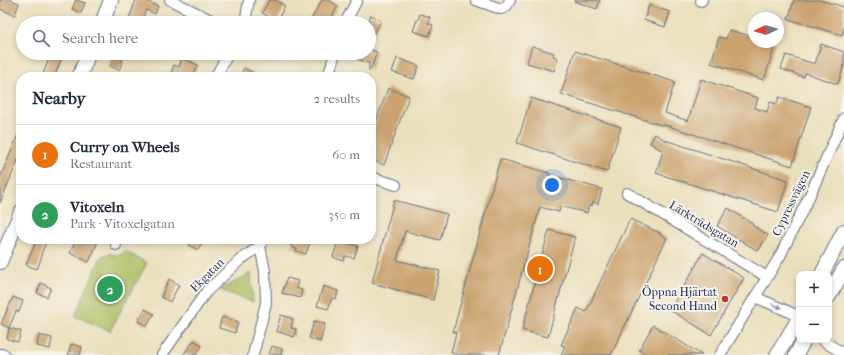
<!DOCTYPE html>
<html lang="en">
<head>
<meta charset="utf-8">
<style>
  :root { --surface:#fff; --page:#f2f2f3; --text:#1f2937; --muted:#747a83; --line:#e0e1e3; --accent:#2563eb }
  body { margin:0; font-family:"IM FELL French Canon",serif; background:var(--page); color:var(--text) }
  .controls { position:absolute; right:12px; bottom:12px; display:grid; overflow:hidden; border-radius:8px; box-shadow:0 2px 6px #0003 }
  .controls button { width:36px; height:36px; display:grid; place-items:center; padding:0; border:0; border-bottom:1px solid var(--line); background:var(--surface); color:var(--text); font:20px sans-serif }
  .compass { position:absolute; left:748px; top:12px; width:36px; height:36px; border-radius:50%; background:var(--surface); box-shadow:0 2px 6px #0003; rotate:266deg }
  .you { position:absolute; left:552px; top:185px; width:14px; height:14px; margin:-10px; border:3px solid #fff; border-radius:50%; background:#1a73e8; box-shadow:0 0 0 6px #1a73e833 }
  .badge { display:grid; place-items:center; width:26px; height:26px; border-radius:50%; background:var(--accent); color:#fff; font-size:13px; font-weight:700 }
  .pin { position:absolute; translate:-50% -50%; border:2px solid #fff; box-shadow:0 1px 4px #0006 }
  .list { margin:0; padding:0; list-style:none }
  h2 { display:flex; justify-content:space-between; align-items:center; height:52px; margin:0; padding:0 16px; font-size:17px }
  h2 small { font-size:13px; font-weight:400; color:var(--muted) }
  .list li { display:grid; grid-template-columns:26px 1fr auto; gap:12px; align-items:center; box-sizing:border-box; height:60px; padding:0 16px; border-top:1px solid var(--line) }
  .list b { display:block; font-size:15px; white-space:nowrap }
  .list p { margin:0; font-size:13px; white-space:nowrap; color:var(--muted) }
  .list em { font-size:13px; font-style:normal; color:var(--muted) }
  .icon { flex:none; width:22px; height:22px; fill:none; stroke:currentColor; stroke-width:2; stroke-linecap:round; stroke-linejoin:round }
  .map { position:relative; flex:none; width:844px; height:355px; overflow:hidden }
  .search { position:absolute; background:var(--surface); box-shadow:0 2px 6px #0003; left:16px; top:16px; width:360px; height:44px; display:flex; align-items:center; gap:10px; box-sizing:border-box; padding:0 14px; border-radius:22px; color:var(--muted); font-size:15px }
  .panel { position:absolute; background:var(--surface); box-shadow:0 2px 6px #0003; left:16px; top:72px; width:360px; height:172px; border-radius:16px }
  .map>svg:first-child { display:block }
  .green { fill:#aabc60; stroke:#62765f }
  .building { fill:#caa36f }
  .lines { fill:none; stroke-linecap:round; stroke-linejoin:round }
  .street-casing { stroke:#636d7f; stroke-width:12 }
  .secondary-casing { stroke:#636d7f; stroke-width:16 }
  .street { stroke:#fff; stroke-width:10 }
  .secondary { stroke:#fff; stroke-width:14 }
  .oneway { fill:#8d97ae }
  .poi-dot { fill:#c8321e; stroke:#f7f3e8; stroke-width:1.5 }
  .labels { text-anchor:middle; stroke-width:4; stroke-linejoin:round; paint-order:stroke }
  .street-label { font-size:12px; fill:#1b2f5e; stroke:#f7f3e8 }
  .poi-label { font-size:12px; fill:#1b2f5e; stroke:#f7f3e8; text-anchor:end }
</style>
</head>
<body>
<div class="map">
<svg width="844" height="355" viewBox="0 0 844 355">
  <rect width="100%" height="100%" fill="#f7f3e8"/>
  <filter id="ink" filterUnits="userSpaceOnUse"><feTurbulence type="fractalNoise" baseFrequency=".025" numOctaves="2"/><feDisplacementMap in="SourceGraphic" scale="8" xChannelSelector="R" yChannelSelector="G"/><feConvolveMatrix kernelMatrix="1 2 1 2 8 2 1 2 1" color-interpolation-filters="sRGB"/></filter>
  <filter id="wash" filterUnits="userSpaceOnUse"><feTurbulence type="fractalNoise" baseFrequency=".012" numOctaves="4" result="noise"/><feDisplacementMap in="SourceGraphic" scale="16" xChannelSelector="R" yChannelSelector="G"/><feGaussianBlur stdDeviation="0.9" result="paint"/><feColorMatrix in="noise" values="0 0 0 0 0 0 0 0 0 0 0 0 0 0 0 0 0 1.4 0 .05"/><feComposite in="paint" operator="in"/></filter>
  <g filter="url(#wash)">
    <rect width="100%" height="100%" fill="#eadfbb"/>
    <g class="green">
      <path d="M125,251L147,263L110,331L75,316L101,257C103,256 105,255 108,254C116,253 117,259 125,251Z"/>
      <polygon points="251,273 253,302 220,290"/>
    </g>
    <g id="blocks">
      <g class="building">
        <polygon points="0,0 11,0 19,3 15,15 0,9"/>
        <polygon points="76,0 85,3 81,13 72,9"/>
        <polygon points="136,0 143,0 158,6 155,14 146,10 141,23 133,23 128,21"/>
        <polygon points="269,0 275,0 285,6 277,21 262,13"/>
        <polygon points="322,0 329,0 338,6 328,23 309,23"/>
        <polygon points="574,0 600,0 597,9 574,1"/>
        <polygon points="794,0 820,0 844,7 844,29 842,35 788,19"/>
        <polygon points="649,5 670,12 665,27 644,20"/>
        <polygon points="420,14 430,17 428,23 433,25 429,36 413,31 417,20 418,20"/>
        <polygon points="371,15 381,21 374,33 369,30 369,20"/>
        <polygon points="729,30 754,37 754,42 776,42 764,80 711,63 719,37 726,39"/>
        <polygon points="821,44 844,52 844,65 838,84 805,73 804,77 781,69 786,55 815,64"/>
        <polygon points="532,46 554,53 553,56 558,58 554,71 527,63"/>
        <polygon points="369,49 377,52 370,71 369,71 369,63 342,54 342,53 369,53"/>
        <polygon points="575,51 675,82 665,113 688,121 701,79 758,98 755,108 767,112 770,102 777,104 779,97 811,107 792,166 662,124 661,125 561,94"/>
        <polygon points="51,53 64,53 54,77 42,77"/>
        <polygon points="114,56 123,60 119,70 110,66"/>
        <polygon points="182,58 198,65 192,77 169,77 174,65 179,67"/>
        <polygon points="397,58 419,66 414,79 392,72"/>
        <polygon points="244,68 260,77 239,77"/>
        <polygon points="388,88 409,96 384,165 371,160 371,136"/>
        <polygon points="531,98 621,127 607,172 517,143"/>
        <polygon points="21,128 21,153 0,203 0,178"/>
        <polygon points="655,134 665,140 788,180 778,212 656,173 663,151 650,143"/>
        <polygon points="500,159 549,173 549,175 602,189 598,204 593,202 592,206 589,205 587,213 560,206 559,212 540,207 499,355 458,355 451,353 456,332 453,332"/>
        <polygon points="394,200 447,214 440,240 405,231 397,260 440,271 433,300 372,283"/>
        <polygon points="728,208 753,224 752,225 768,235 758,251 717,226"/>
        <polygon points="630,219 660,233 659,234 667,238 611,355 561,355 565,346 561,345 578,308 586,312"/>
        <polygon points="549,230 575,237 548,337 522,330"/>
        <polygon points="37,239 47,239 41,255 42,256 37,269 26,265"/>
        <polygon points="76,239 99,239 89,262 70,253"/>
        <polygon points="193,239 204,239 198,250 189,245"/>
        <polygon points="294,239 311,239 306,254 296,251 297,249 291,247"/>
        <polygon points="338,240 358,246 354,258 345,256 344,261 333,257"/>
        <polygon points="703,253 744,278 711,335 670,310"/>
        <polygon points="287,278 298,281 296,288 302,290 300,298 282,293"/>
        <polygon points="169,279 179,285 170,302 161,297"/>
        <polygon points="41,283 51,288 47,297 37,293"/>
        <polygon points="323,286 338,291 336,299 332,298 328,309 317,306"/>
        <polygon points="13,297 23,301 19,312 16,311 9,328 1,324"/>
        <polygon points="145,309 154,314 147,326 138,321"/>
        <polygon points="281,315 293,319 291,328 296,329 294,337 276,331"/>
        <polygon points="222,317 238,322 235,333 219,328"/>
        <polygon points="314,321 325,324 320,342 309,338"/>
        <polygon points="653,325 702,355 648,355 639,350"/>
        <polygon points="9,328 21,331 18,342 7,339"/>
        <polygon points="39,335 52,338 50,349 37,346"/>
        <polygon points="194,340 202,346 196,355 183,355"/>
        <polygon points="71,344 82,347 80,355 68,355"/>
        <polygon points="272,346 282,349 281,355 269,355"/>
      </g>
    </g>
  </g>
  <g filter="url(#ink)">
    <use href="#blocks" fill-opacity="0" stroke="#636d7f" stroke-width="1"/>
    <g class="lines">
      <g class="street-casing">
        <g id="street">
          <polyline points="170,0 217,23"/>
          <polyline points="476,0 501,9 506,7 510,0"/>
          <polyline points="701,1 702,0"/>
          <polyline points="245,23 249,0"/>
          <polyline points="345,23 357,0"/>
          <polyline points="215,77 229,53"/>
          <polyline points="328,77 335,53"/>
          <polyline points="371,177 396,185"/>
          <polyline points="627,193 767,277"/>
          <polyline points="116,245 116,239"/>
          <polyline points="755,297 799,316"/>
          <polyline points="822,340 844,354"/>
          <polyline points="0,354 5,355"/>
          <polyline points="162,355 206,292 240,260 260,246 264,239"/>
          <polyline points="253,355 266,303 265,271 260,246"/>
          <polyline points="720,355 780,256 809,197 844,118"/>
        </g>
      </g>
      <g class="secondary-casing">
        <g id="secondary">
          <polyline points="102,23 111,0"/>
          <polyline points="79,77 89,53"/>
          <polyline points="0,262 21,212"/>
          <polyline points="822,274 844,231"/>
          <polyline points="829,296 844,269"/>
          <polyline points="777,355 799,318"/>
          <polyline points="796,355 804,340"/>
        </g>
      </g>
      <use href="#street" class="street"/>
      <use href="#secondary" class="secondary"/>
    </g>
    <defs><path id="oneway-solid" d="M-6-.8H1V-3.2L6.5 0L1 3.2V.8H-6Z"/></defs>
    <use class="oneway" href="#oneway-solid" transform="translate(777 306) rotate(23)"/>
  </g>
  <circle class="poi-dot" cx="725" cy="299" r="4"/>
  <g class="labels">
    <g class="street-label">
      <text transform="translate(791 203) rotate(-64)" y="4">Cypressvägen</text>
      <text transform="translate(704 224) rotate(31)" y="4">Lärkträdsgatan</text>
      <text transform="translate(207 275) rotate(-45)" y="4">Ekgatan</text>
    </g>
    <g class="poi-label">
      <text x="717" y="296">Öppna Hjärtat<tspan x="717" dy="14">Second Hand</tspan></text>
    </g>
  </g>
</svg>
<div class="controls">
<button>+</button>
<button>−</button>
</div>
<svg class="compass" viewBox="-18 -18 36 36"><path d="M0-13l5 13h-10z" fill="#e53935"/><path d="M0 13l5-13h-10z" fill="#747a83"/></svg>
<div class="you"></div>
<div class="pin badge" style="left:540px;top:269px;background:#e8710a">1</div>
<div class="pin badge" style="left:110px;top:289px;background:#2e9e5b">2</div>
<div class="search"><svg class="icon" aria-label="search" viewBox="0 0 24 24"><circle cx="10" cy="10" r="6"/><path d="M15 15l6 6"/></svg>Search here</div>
<section class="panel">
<h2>Nearby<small>2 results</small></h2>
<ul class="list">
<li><span class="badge" style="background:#e8710a">1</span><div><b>Curry on Wheels</b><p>Restaurant</p></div><em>60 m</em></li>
<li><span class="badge" style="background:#2e9e5b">2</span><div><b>Vitoxeln</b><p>Park · Vitoxelgatan</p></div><em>350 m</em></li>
</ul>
</section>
</div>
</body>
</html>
